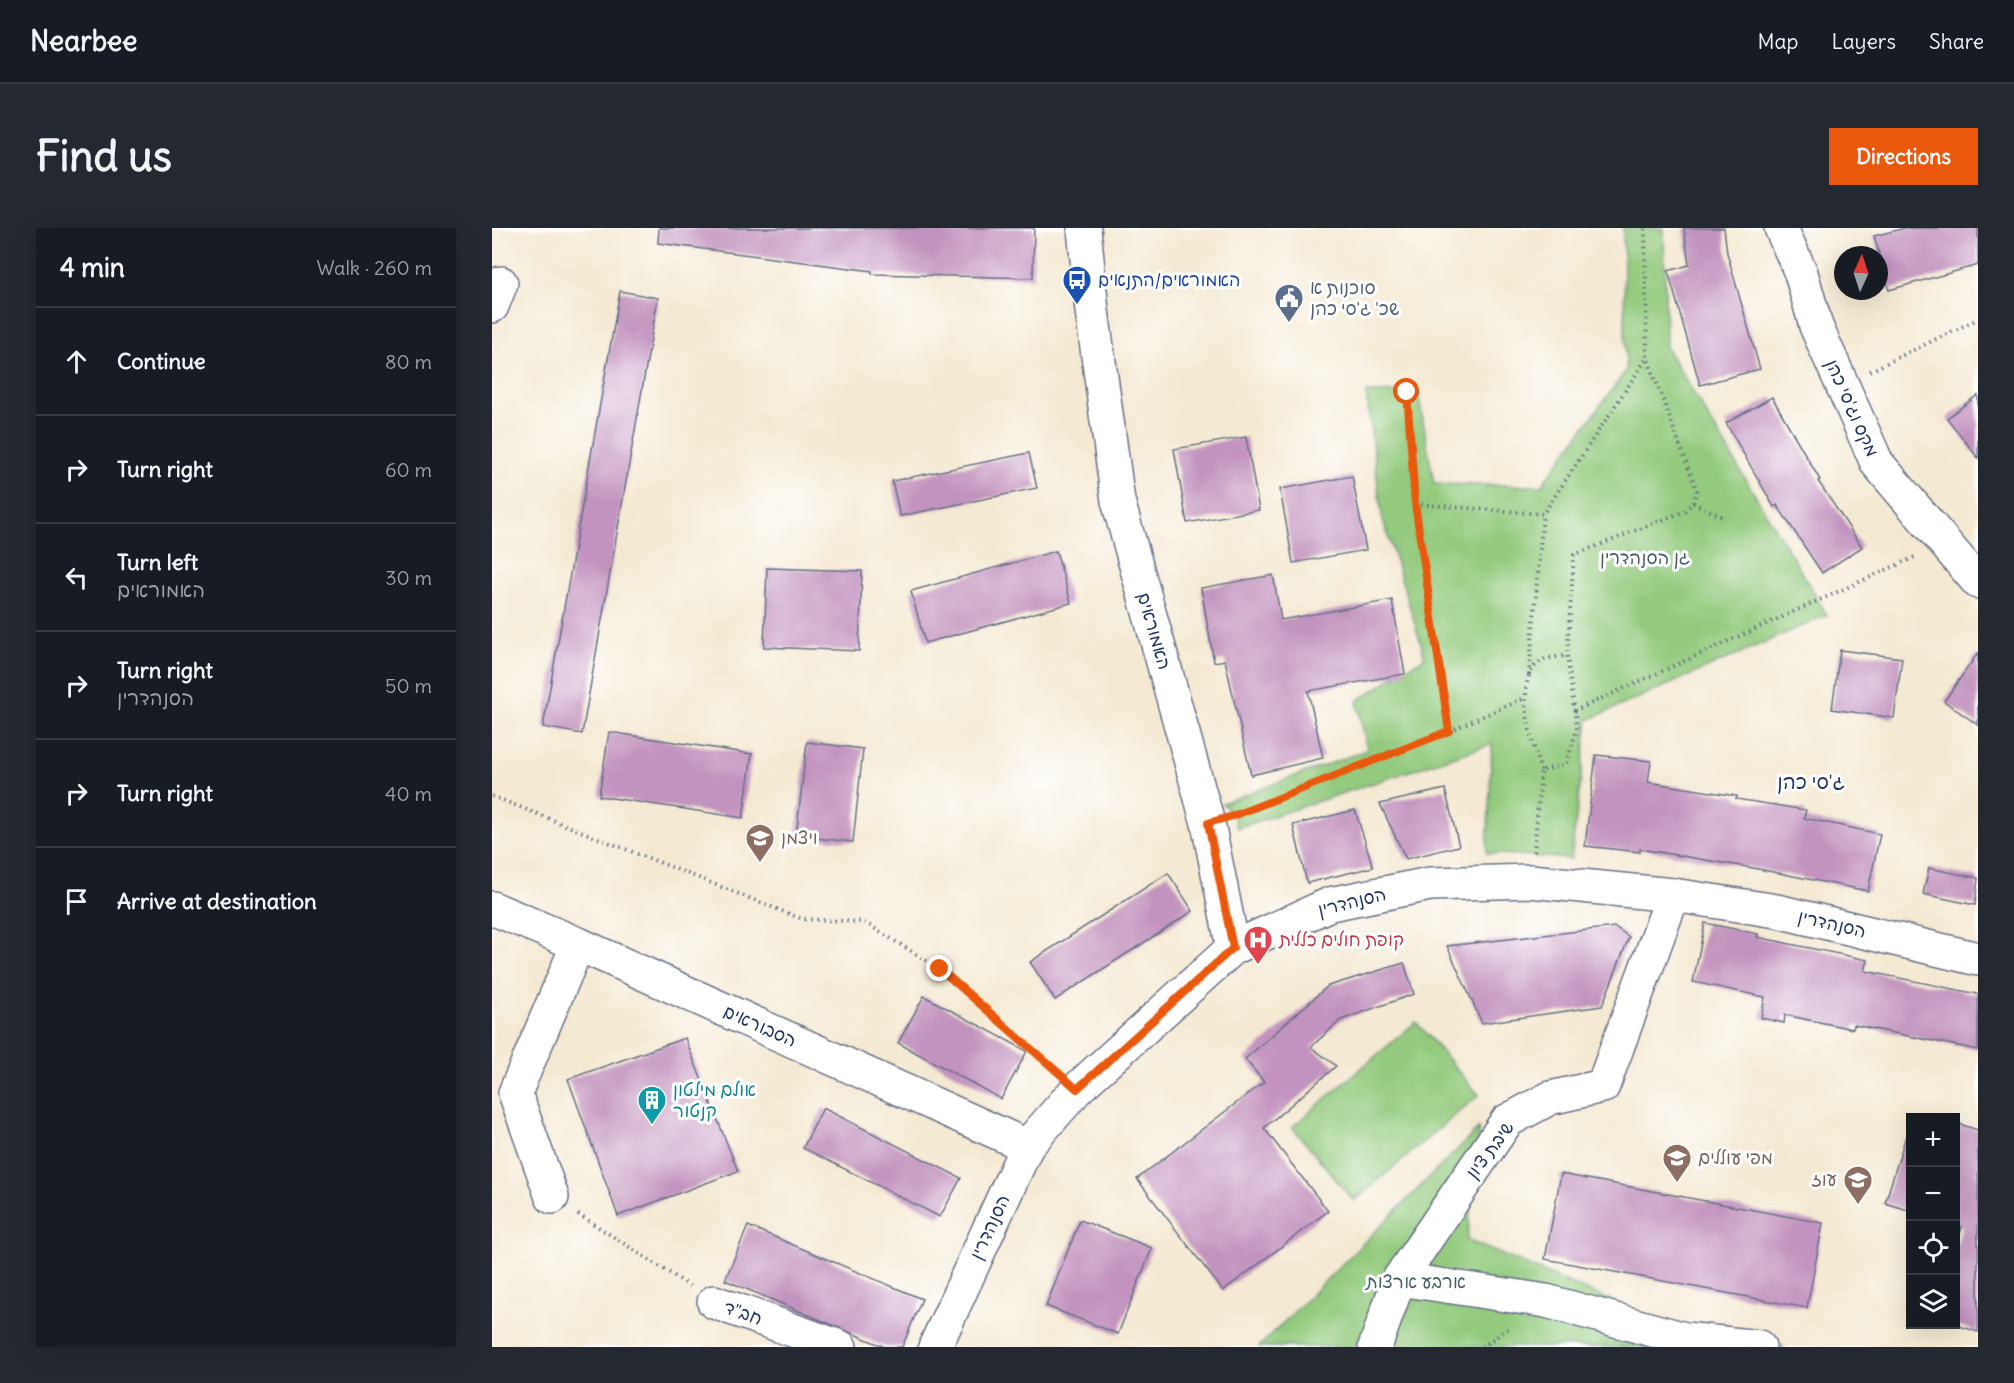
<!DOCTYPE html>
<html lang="en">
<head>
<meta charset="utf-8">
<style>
  :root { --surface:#171b24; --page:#242831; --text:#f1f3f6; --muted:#9ea1a6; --line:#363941; --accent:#ea580c }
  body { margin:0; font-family:Delius,"Playpen Sans Hebrew",sans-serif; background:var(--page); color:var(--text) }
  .controls { position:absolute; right:18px; bottom:18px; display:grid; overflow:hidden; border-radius:0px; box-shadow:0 6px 24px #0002 }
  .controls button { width:54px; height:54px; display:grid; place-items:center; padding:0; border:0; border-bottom:2px solid var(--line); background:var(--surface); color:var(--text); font:30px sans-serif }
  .compass { position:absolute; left:1342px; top:18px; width:54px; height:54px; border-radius:50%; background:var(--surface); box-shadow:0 6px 24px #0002; rotate:3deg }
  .stop { position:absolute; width:18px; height:18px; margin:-14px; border:4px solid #ea580c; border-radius:50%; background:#fff }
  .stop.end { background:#ea580c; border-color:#fff; box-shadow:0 2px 6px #0008 }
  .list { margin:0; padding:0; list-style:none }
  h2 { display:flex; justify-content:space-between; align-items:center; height:78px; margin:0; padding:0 24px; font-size:26px }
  h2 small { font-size:20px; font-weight:400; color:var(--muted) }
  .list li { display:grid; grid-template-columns:39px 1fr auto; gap:18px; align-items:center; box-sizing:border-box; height:108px; padding:0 24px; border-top:2px solid var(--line) }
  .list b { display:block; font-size:22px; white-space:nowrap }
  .list p { margin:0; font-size:20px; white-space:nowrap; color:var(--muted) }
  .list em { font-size:20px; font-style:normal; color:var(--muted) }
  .icon { flex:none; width:33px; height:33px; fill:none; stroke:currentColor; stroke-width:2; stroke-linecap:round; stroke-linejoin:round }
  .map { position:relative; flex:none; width:1486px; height:1119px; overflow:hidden; border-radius:0px }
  header { display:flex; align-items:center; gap:36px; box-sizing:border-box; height:84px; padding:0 30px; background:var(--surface); border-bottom:2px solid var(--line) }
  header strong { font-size:28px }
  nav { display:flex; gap:33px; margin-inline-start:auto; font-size:21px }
  .intro { display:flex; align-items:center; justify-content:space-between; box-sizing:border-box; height:144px; padding:0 36px }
  h1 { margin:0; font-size:42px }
  .button { padding:15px 27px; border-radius:0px; background:var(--accent); color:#fff; font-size:21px; font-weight:700 }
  main { display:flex; gap:36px; padding:0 36px }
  aside { flex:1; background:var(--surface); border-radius:0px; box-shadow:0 6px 24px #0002 }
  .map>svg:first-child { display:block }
  .green { fill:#93ca7d; stroke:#577c6e; stroke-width:1.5 }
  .building { fill:#c293be }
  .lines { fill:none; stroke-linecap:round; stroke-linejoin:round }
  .minor-casing { stroke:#677087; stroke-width:36 }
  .path { stroke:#677087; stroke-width:4; stroke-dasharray:1.5 4.5; stroke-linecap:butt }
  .minor { stroke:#fff; stroke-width:33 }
  .route { stroke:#ea580c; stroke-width:8 }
  .labels { text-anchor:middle; stroke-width:6; stroke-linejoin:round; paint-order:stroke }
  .transit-label { font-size:18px; fill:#164399; stroke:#fff; text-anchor:start }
  .service-label { font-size:18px; fill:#4e5e75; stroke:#fff; text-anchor:start }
  .street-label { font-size:18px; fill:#1b2f5e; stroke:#fff }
  .park-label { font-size:18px; fill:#3f5e67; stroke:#fff }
  .education-label { font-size:18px; fill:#785e54; stroke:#fff; text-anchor:start }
  .health-label { font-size:18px; fill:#be3a42; stroke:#fff; text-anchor:start }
  .culture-label { font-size:18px; fill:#0d838f; stroke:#fff; text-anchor:start }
  .neighbourhood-label { font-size:20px; fill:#1b2f5e; stroke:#fff }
</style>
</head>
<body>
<header>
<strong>Nearbee</strong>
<nav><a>Map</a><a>Layers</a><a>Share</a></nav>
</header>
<div class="intro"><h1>Find us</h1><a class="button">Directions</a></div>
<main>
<aside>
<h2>4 min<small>Walk · 260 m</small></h2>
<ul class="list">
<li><svg class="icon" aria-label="ahead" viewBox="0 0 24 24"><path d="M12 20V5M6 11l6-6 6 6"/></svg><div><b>Continue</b></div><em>80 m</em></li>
<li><svg class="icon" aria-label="right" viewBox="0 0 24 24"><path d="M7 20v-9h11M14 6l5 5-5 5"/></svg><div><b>Turn right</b></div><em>60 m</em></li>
<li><svg class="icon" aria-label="left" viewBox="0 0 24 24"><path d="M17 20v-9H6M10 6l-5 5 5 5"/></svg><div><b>Turn left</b><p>האמוראים</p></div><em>30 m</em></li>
<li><svg class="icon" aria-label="right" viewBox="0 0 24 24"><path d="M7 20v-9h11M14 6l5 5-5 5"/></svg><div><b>Turn right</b><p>הסנהדרין</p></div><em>50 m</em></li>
<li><svg class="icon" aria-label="right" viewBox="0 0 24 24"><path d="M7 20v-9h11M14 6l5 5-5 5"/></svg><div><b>Turn right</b></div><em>40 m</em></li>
<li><svg class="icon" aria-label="arrive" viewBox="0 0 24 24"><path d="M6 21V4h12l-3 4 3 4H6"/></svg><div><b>Arrive at destination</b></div></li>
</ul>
</aside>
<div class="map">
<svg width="1486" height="1119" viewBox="0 0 1486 1119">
  <rect width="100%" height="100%" fill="#fff"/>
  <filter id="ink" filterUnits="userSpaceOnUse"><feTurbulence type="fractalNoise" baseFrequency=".0167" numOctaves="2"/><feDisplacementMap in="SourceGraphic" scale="12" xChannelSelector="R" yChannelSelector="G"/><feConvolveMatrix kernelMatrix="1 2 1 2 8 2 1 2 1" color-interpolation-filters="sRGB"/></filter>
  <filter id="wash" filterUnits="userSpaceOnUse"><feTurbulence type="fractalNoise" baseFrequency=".008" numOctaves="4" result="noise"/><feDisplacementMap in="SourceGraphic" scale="24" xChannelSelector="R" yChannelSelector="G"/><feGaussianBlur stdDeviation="1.35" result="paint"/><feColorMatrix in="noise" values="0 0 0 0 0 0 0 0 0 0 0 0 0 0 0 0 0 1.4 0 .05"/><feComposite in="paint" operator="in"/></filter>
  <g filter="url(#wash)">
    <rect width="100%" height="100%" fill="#f4e9d2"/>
    <g class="green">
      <polygon points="1131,0 1172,0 1174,119 1335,387 1096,492 1079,631 995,625 1000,516 745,600 741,587 730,575 875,522 865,473 933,429 890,288 874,165 926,164 942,256 1049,258 1134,143"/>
      <polygon points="924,794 987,867 862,973 800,899"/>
      <polygon points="987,900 975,1012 1189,1102 1293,1119 767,1119"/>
    </g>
    <g id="blocks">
      <g class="building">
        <polygon points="167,0 542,0 541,50 380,46 380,43 166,15"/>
        <polygon points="1192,0 1232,0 1235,25 1268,141 1208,157 1176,43 1197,37"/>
        <polygon points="1413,0 1486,0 1486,37 1397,62 1382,8"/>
        <polygon points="128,63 166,70 90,506 51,499"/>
        <polygon points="1486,167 1486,230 1455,190"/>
        <polygon points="1280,169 1328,252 1326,253 1370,319 1330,345 1285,277 1282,279 1234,195"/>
        <polygon points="754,209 767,282 695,295 682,221"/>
        <polygon points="537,225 545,260 408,288 400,253"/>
        <polygon points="860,248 874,322 801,335 788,261"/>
        <polygon points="564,323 579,375 433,415 419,363"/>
        <polygon points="275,340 370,343 367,423 272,419"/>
        <polygon points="781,347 789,392 900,372 913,446 816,463 831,530 759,547 733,432 722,434 709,360"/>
        <polygon points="1348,422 1410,430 1402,490 1340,481"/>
        <polygon points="1486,425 1486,497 1452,473"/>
        <polygon points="117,504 260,526 251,590 107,568"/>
        <polygon points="315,514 371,521 361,614 304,608"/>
        <polygon points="1104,527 1159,533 1156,554 1245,568 1244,571 1314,582 1312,590 1388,606 1376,663 1261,640 1148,621 1148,624 1093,618"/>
        <polygon points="953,561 967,618 914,631 888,576"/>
        <polygon points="863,582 881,639 815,655 801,597"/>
        <polygon points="1437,640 1486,650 1483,677 1431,666"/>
        <polygon points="676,645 701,683 563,772 538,734"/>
        <polygon points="1213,695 1266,706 1265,709 1376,732 1373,743 1486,766 1486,822 1362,797 1361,801 1293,787 1292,795 1269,790 1273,769 1201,754"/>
        <polygon points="1123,699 1137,709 1110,778 990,795 955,718"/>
        <polygon points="912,735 922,766 849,792 819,819 844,838 772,900 836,983 731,1063 645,951 772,854 753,831 836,758"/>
        <polygon points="432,768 535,823 509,871 406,815"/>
        <polygon points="193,810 246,943 126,988 76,851"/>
        <polygon points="331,880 469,950 448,989 311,920"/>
        <polygon points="1464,895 1486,902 1486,1104 1464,1097 1464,1020 1470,999 1464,997"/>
        <polygon points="1413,911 1419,912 1419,983 1393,975"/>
        <polygon points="1069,946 1331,995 1315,1080 1053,1031"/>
        <polygon points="588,992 660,1020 626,1106 554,1078"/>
        <polygon points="256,998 430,1071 410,1119 393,1119 233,1052"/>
      </g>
    </g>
  </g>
  <g filter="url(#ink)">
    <use href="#blocks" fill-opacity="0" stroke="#677087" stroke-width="1.5"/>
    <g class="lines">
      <g class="minor-casing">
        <g id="minor">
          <polyline points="592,0 600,83 626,273 716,595 741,720"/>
          <polyline points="1289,0 1309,45 1324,98 1385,235 1486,354"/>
          <polyline points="0,78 9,55"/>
          <polyline points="0,680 86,716 535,918"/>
          <polyline points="60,969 23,865 86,716"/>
          <polyline points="907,1051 1054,1073 1193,1111 1267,1119"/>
          <polyline points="222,1074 348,1119"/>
          <polyline points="443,1119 535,918 585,861 741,720 838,676 938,656 1038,653 1181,667 1285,683 1486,731"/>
          <polyline points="883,1119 907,1051 1015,893 1058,870 1111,858 1181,667"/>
        </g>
      </g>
      <g class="path">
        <polyline points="1378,143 1486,91"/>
        <polyline points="915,164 923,276 957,503"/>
        <polyline points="1201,275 1231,289"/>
        <polyline points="923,276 1051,286 1155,130"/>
        <polyline points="1037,447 1051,286"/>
        <polyline points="1082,483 1425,328"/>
        <path d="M1049,543C1041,518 1018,447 1051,432C1057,429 1068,429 1074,428"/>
        <polyline points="0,568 310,691 372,694 448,741 561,840"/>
        <polyline points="745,586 957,503 1033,470"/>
        <polyline points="1042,624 1049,543 1074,536 1085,501 1075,428 1082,327 1193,283 1201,275 1205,263 1155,129 1153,0"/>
        <polyline points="86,986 198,1058"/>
        <polyline points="990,1119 1017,1100"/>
      </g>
      <use href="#minor" class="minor"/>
    </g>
  </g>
  <g class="lines" filter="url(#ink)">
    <polyline class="route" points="448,741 585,861 741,720 716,595 741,588 957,503 923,276 915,164"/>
  </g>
  <defs>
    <g id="bus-pin" transform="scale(1.5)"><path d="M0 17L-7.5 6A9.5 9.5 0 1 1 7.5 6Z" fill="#1a4fb4" stroke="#fff"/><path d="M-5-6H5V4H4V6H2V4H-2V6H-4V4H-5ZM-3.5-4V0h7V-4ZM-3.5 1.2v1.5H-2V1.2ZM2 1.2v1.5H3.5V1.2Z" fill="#fff"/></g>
    <g id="civic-pin" transform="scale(1.5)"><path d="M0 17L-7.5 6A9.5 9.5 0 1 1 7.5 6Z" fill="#5c6f8a" stroke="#fff"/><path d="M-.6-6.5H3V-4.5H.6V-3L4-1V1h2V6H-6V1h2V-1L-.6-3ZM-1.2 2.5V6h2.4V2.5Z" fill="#fff"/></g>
    <g id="school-pin" transform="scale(1.5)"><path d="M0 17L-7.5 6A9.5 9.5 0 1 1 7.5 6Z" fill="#8d6e63" stroke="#fff"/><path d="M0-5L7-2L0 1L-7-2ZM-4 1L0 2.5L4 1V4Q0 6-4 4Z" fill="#fff"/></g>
    <g id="hospital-pin" transform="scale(1.5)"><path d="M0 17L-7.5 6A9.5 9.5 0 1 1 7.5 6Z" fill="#e0444e" stroke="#fff"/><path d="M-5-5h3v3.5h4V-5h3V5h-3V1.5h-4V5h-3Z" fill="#fff"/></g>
    <g id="building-pin" transform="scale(1.5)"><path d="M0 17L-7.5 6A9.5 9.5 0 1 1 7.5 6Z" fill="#0f9aa8" stroke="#fff"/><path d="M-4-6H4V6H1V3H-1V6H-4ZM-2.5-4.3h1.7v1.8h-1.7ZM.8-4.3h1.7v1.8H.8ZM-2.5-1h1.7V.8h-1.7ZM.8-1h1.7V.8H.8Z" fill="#fff"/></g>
  </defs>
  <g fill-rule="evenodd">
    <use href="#bus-pin" x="585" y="52"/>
    <use href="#civic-pin" x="797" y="70"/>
    <use href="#school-pin" x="268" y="610"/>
    <use href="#hospital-pin" x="766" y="712"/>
    <use href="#building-pin" x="160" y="872"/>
    <use href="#school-pin" x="1185" y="930"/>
    <use href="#school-pin" x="1366" y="952"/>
  </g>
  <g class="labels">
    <g class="transit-label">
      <text x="606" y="58">האמוראים/התנאים</text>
    </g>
    <g class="service-label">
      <text x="818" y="66">סוכנות א<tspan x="818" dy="21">שכ' ג'סי כהן</tspan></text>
    </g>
    <g class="street-label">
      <text transform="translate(1360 180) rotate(66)" y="6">מקס וג'סי כהן</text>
      <text transform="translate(662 403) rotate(74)" y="6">האמוראים</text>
      <text transform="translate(860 674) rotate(-14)" y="6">הסנהדרין</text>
      <text transform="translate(1340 696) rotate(13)" y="6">הסנהדרין</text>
      <text transform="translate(268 798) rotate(24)" y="6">הסבוראים</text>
      <text transform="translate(998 922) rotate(-53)" y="6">שיבת ציון</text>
      <text transform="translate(498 999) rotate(-65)" y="6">הסנהדרין</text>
      <text transform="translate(251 1085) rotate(20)" y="6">חב"ד</text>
    </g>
    <g class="park-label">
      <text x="1153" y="336">גן הסנהדרין</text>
      <text x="924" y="1060">ארבע ארצות</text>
    </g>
    <g class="education-label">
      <text x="289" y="616">ויצמן</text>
      <text x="1206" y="936">מפי עוללים</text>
      <text x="1345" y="958" text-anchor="end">עוז</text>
    </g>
    <g class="health-label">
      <text x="787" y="718">קופת חולים כללית</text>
    </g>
    <g class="culture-label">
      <text x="181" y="868">אולם מילטון<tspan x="181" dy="21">קנטור</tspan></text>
    </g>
    <g class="neighbourhood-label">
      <text x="1319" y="561">ג'סי כהן</text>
    </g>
  </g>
</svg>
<div class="controls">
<button>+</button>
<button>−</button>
<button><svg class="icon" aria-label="locate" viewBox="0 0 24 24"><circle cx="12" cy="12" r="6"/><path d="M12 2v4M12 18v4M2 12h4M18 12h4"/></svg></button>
<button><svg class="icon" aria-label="layers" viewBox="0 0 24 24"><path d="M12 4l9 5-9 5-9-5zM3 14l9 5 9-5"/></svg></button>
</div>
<svg class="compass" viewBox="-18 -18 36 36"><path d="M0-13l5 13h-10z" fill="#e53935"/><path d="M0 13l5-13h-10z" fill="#9ea1a6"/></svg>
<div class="stop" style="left:915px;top:164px"></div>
<div class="stop end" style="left:448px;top:741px"></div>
</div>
</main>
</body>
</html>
